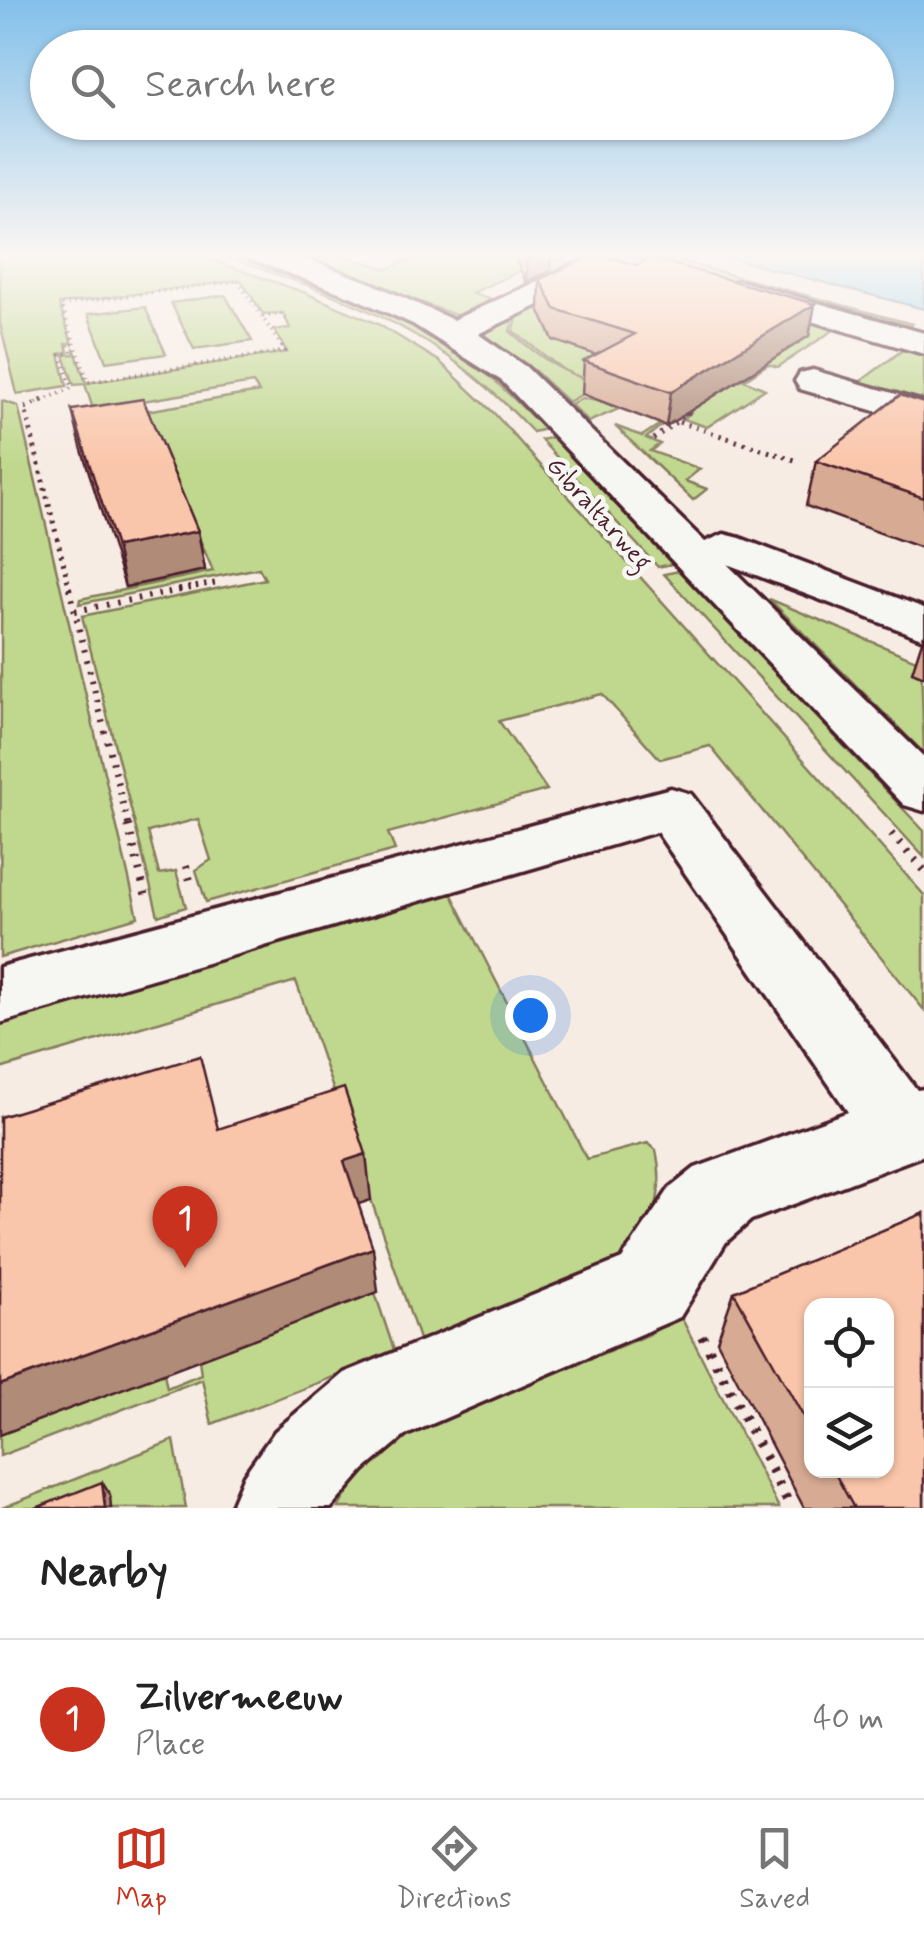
<!DOCTYPE html>
<html lang="en">
<head>
<meta charset="utf-8">
<style>
  :root { --surface:#fff; --page:#f2f2f2; --text:#222; --muted:#767676; --line:#e0e0e0; --accent:#c8321e }
  body { margin:0; font-family:Mynerve,sans-serif; background:var(--page); color:var(--text) }
  .controls { position:absolute; right:30px; bottom:30px; display:grid; overflow:hidden; border-radius:20px; box-shadow:0 2px 8px #0004 }
  .controls button { width:90px; height:90px; display:grid; place-items:center; padding:0; border:0; border-bottom:2px solid var(--line); background:var(--surface); color:var(--text); font:50px sans-serif }
  .you { position:absolute; left:530px; top:1015px; width:35px; height:35px; margin:-25px; border:8px solid #fff; border-radius:50%; background:#1a73e8; box-shadow:0 0 0 15px #1a73e833 }
  .badge { display:grid; place-items:center; width:65px; height:65px; border-radius:50%; background:var(--accent); color:#fff; font-size:32px; font-weight:700 }
  .pin { position:absolute; translate:-50% -82px; filter:drop-shadow(0 2px 5px #0008) }
  .pin::after { content:''; position:absolute; top:52px; width:35px; height:30px; background:inherit; clip-path:polygon(0 0,100% 0,50% 100%) }
  .list { margin:0; padding:0; list-style:none }
  h2 { display:flex; justify-content:space-between; align-items:center; height:130px; margin:0; padding:0 40px; font-size:42px }
  h2 small { font-size:32px; font-weight:400; color:var(--muted) }
  .list li { display:grid; grid-template-columns:65px 1fr auto; gap:30px; align-items:center; box-sizing:border-box; height:160px; padding:0 40px; border-top:2px solid var(--line) }
  .list b { display:block; font-size:38px; white-space:nowrap }
  .list p { margin:0; font-size:32px; white-space:nowrap; color:var(--muted) }
  .list em { font-size:32px; font-style:normal; color:var(--muted) }
  .icon { flex:none; width:55px; height:55px; fill:none; stroke:currentColor; stroke-width:2; stroke-linecap:round; stroke-linejoin:round }
  .map { position:relative; flex:none; width:924px; height:1508px; overflow:hidden }
  .search { position:absolute; background:var(--surface); box-shadow:0 2px 8px #0004; left:30px; right:30px; top:30px; height:110px; display:flex; align-items:center; gap:25px; box-sizing:border-box; padding:0 35px; border-radius:55px; color:var(--muted); font-size:38px }
  .sheet { height:290px; background:var(--surface) }
  nav { display:flex; justify-content:space-around; align-items:center; box-sizing:border-box; height:140px; border-top:2px solid var(--line); background:var(--surface); font-size:28px; color:var(--muted) }
  nav a { display:grid; justify-items:center; gap:5px }
  nav .on { color:var(--accent) }
  .map>svg:first-child { display:block }
  .green { fill:#c0d88e; stroke:#857c5c; stroke-width:2.5 }
  .water { fill:#8cd2ee; stroke:#728aa0; stroke-width:2.5 }
  .lines { fill:none; stroke-linecap:round; stroke-linejoin:round }
  .minor-casing { stroke:#4a1f2b; stroke-width:7 }
  .path-far4 { stroke:#4a1f2b; stroke-width:4; stroke-dasharray:1 5; stroke-linecap:butt }
  .path-far3 { stroke:#4a1f2b; stroke-width:5; stroke-dasharray:2.5 6; stroke-linecap:butt }
  .path-far2 { stroke:#4a1f2b; stroke-width:6; stroke-dasharray:2.5 8; stroke-linecap:butt }
  .path-far1 { stroke:#4a1f2b; stroke-width:8; stroke-dasharray:2.5 9; stroke-linecap:butt }
  .path { stroke:#4a1f2b; stroke-width:10; stroke-dasharray:4 11; stroke-linecap:butt }
  .minor { fill:#f6f6f2; fill-rule:evenodd }
  .wall { fill:#d7aa93; stroke:#4a1f2b; stroke-width:2.5; fill-rule:evenodd }
  .shaded-wall { fill:#af8b78; stroke:#4a1f2b; stroke-width:2.5 }
  .building { fill:#fac6ab; stroke:#4a1f2b; stroke-width:2.5 }
  .labels { text-anchor:middle; stroke-width:9; stroke-linejoin:round; paint-order:stroke }
  .far-street-label { font-size:25px; fill:#4a1f2b; stroke:#f6f6f2 }
</style>
</head>
<body>
<div class="map">
<svg width="924" height="1508" viewBox="0 0 924 1508">
  <rect width="100%" height="100%" fill="#f7ece4"/>
  <filter id="ink" filterUnits="userSpaceOnUse"><feTurbulence type="fractalNoise" baseFrequency=".01" numOctaves="2"/><feDisplacementMap in="SourceGraphic" scale="20" xChannelSelector="R" yChannelSelector="G"/><feConvolveMatrix kernelMatrix="1 2 1 2 8 2 1 2 1" color-interpolation-filters="sRGB"/></filter>
  <g filter="url(#ink)">
    <g class="green">
      <polygon points="0,253 191,253 303,292 378,324 439,361 493,412 924,895 924,1010 710,746 660,759 602,694 499,721 547,790 388,833 395,850 206,902 196,870 211,860 198,819 148,832 159,874 176,871 186,907 158,916 82,616 265,579 259,568 79,604 80,599 213,571 156,433 86,421 259,392 253,383 93,409 85,384 74,385 64,355 74,354 74,348 86,383 287,352 274,330 290,328 283,313 263,314 241,280 59,304 72,343 66,344 68,352 59,354 67,386 17,394 0,323"/>
      <path d="M215,253H233L320,283L408,320L482,368L545,429L533,432C432,324 351,300 215,253Z"/>
      <polygon points="304,253 337,253 387,269 426,253 534,253 580,266 563,275 530,266 472,293 504,303 480,314 455,315 308,260"/>
      <polygon points="619,253 650,253 912,324 901,331"/>
      <polygon points="636,270 857,333 835,329 778,367 768,364 744,380 765,389 707,427 683,419 690,413 567,373 513,331 518,315 606,272"/>
      <polygon points="225,295 252,341 194,349 171,303"/>
      <polygon points="145,307 166,354 106,362 88,314"/>
      <path d="M514,317L510,331C552,369 572,376 625,393L608,404L619,409L588,422L571,405L582,398L606,403L592,389L568,402L535,371L485,336V331Z"/>
      <polygon points="893,343 924,350 924,405 857,384 904,349 890,345"/>
      <polygon points="2,401 18,406 138,917 0,957"/>
      <polygon points="678,412 646,438 660,444 650,451 700,469 685,481 707,489 693,500 615,426 642,436"/>
      <polygon points="553,437 672,564 658,567 541,440"/>
      <polygon points="679,571 924,831 924,857 664,574"/>
      <polygon points="769,599 921,662 924,753"/>
      <path d="M451,893L587,1159L648,1143L656,1150C664,1186 658,1223 631,1250C601,1281 467,1323 420,1342L296,981L0,1069V1022Z"/>
      <polygon points="375,1293 395,1353 212,1424 202,1379 0,1456 0,1435 164,1373 167,1388 201,1374 199,1359"/>
      <path d="M680,1315L779,1508H338C358,1473 382,1452 416,1431L650,1334Z"/>
      <polygon points="174,1440 186,1508 2,1508"/>
    </g>
    <polygon class="water" points="711,253 924,253 924,309"/>
    <g class="lines">
      <g class="minor-casing">
        <g id="minor">
          <polygon points="246,253 290,253 371,283 453,320 580,262 617,261 622,267 617,273 597,277 478,334 526,367 705,542 724,534 740,538 924,608 924,639 727,564 924,757 924,811 904,805 502,381 413,324 350,296 250,259"/>
          <polygon points="740,281 924,333 924,354 729,297 725,290 729,283"/>
          <polygon points="813,370 924,402 924,425 800,389 795,381 800,373"/>
          <polygon points="671,788 691,794 917,1090 924,1089 924,1155 751,1220 726,1242 680,1317 406,1435 364,1470 331,1508 230,1508 244,1475 275,1431 344,1373 622,1259 670,1188 695,1168 848,1112 657,832 0,1023 0,967"/>
        </g>
      </g>
      <g class="path-far4">
        <polyline points="401,262 423,253"/>
        <polygon points="238,281 285,351 88,382 61,305"/>
        <polyline points="263,317 282,314 288,323"/>
        <polyline points="37,403 72,388 61,355 71,353 68,345 78,344"/>
      </g>
      <g class="path-far3">
        <polyline points="43,400 25,408 70,590"/>
        <polyline points="679,422 798,461"/>
        <polyline points="653,439 688,413 679,410"/>
        <polyline points="179,590 220,582"/>
      </g>
      <g class="path-far2">
        <polyline points="69,588 129,828"/>
        <polyline points="75,611 191,588"/>
      </g>
      <g class="path-far1">
        <polyline points="128,825 146,897"/>
        <polyline points="891,834 924,870"/>
        <polyline points="186,866 191,884"/>
      </g>
      <polyline class="path" points="702,1336 791,1508"/>
      <use href="#minor" class="minor"/>
    </g>
    <g class="wall">
      <polygon points="517,253 551,253 550,271 526,282 517,262"/>
      <polygon points="637,265 815,304 809,336 666,426 582,394 584,361 596,355 553,340 539,309 540,279"/>
      <polygon points="924,403 924,549 806,506 816,461"/>
      <polygon points="72,410 198,531 205,570 125,587 81,447"/>
      <polygon points="924,635 924,677 912,672"/>
      <path d="M924,1213V1508H804L717,1341L734,1292ZM812,1306H886V1470H812Z"/>
    </g>
    <g class="shaded-wall">
      <polygon points="540,253 551,253 550,271 526,282 527,259"/>
      <polygon points="815,304 809,336 666,426 671,392"/>
      <polygon points="198,531 205,570 125,587 116,547"/>
      <polygon points="366,1154 371,1200 350,1207 344,1161"/>
      <polygon points="373,1248 378,1292 0,1435 0,1385"/>
      <polygon points="102,1482 110,1495 111,1508 105,1508"/>
    </g>
    <g class="building">
      <polygon points="524,253 540,253 527,259"/>
      <polygon points="595,254 637,265 651,258 815,304 671,392 584,361 635,334 555,309 540,279"/>
      <polygon points="900,395 924,403 924,498 816,461"/>
      <polygon points="143,399 198,531 116,547 72,410"/>
      <polygon points="200,1056 218,1129 344,1088 366,1154 344,1161 373,1248 0,1385 0,1117"/>
      <polygon points="924,1213 924,1508 854,1508 833,1470 886,1470 886,1306 812,1306 812,1432 734,1292"/>
      <polygon points="102,1482 105,1508 36,1508"/>
    </g>
  </g>
  <linearGradient id="sky" x2="0" y2="1"><stop stop-color="#83c0ea"/><stop offset="0.55" stop-color="#fbf6f3"/><stop offset="1" stop-color="#fbf6f3" stop-opacity="0"/></linearGradient>
  <rect width="924" height="464" fill="url(#sky)"/>
  <g class="labels">
    <g class="far-street-label">
      <text transform="translate(600 513) rotate(48)" y="9">Gibraltarweg</text>
    </g>
  </g>
</svg>
<div class="controls">
<button><svg class="icon" aria-label="locate" viewBox="0 0 24 24"><circle cx="12" cy="12" r="6"/><path d="M12 2v4M12 18v4M2 12h4M18 12h4"/></svg></button>
<button><svg class="icon" aria-label="layers" viewBox="0 0 24 24"><path d="M12 4l9 5-9 5-9-5zM3 14l9 5 9-5"/></svg></button>
</div>
<div class="you"></div>
<div class="pin badge" style="left:185px;top:1268px">1</div>
<div class="search"><svg class="icon" aria-label="search" viewBox="0 0 24 24"><circle cx="10" cy="10" r="6"/><path d="M15 15l6 6"/></svg>Search here</div>
</div>
<section class="sheet">
<h2>Nearby<small></small></h2>
<ul class="list">
<li><span class="badge">1</span><div><b>Zilvermeeuw</b><p>Place</p></div><em>40 m</em></li>
</ul>
</section>
<nav>
<a class="on"><svg class="icon" aria-label="map" viewBox="0 0 24 24"><path d="M3 6l6-2 6 2 6-2v14l-6 2-6-2-6 2zM9 4v14M15 6v14"/></svg>Map</a>
<a><svg class="icon" aria-label="directions" viewBox="0 0 24 24"><path d="M12 3l9 9-9 9-9-9zM9 14v-3h6M13 9l2 2-2 2"/></svg>Directions</a>
<a><svg class="icon" aria-label="saved" viewBox="0 0 24 24"><path d="M7 4h10v16l-5-4-5 4z"/></svg>Saved</a>
</nav>
</body>
</html>
